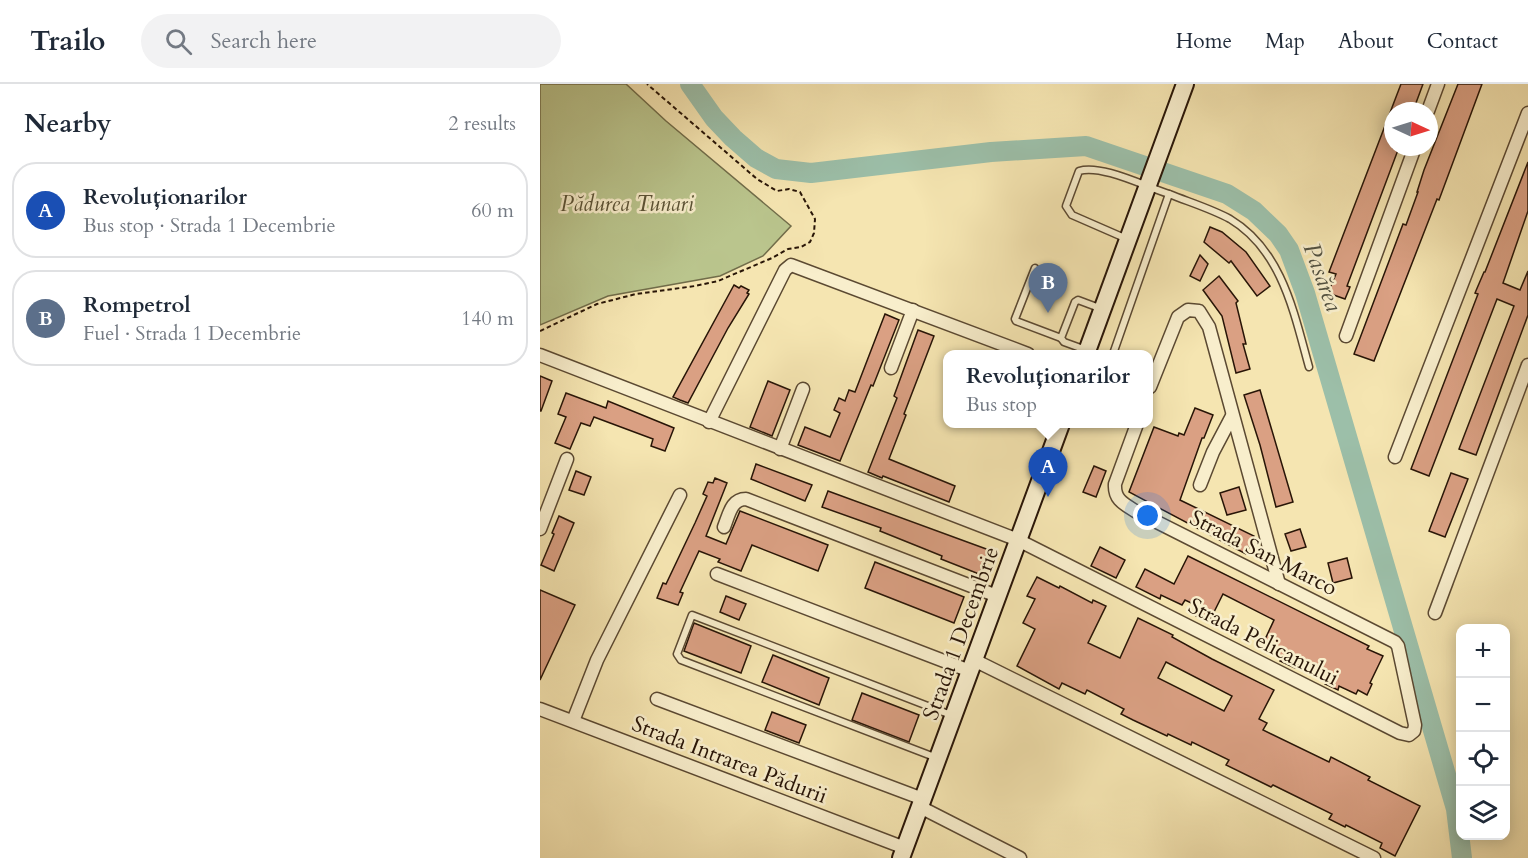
<!DOCTYPE html>
<html lang="en">
<head>
<meta charset="utf-8">
<style>
  :root { --surface:#fff; --page:#f2f2f3; --text:#1f2937; --muted:#747a83; --line:#e0e1e3; --accent:#d93025 }
  body { margin:0; font-family:Cardo,serif; background:var(--page); color:var(--text) }
  .controls { position:absolute; right:18px; bottom:18px; display:grid; overflow:hidden; border-radius:12px; box-shadow:0 3px 15px #0003 }
  .controls button { width:54px; height:54px; display:grid; place-items:center; padding:0; border:0; border-bottom:2px solid var(--line); background:var(--surface); color:var(--text); font:30px sans-serif }
  .compass { position:absolute; left:844px; top:18px; width:54px; height:54px; border-radius:50%; background:var(--surface); box-shadow:0 3px 15px #0003; rotate:94deg }
  .you { position:absolute; left:608px; top:432px; width:21px; height:21px; margin:-15px; border:4px solid #fff; border-radius:50%; background:#1a73e8; box-shadow:0 0 0 9px #1a73e833 }
  .badge { display:grid; place-items:center; width:39px; height:39px; border-radius:50%; background:var(--accent); color:#fff; font-size:20px; font-weight:700 }
  .pin { position:absolute; translate:-50% -50px; filter:drop-shadow(0 2px 3px #0008) }
  .pin::after { content:''; position:absolute; top:32px; width:21px; height:18px; background:inherit; clip-path:polygon(0 0,100% 0,50% 100%) }
  .popup { position:absolute; left:403px; top:266px; width:210px; height:78px; box-sizing:border-box; display:grid; place-content:center; border-radius:12px; background:var(--surface); filter:drop-shadow(0 2px 4px #0005); font-size:20px; white-space:nowrap; color:var(--muted) }
  .popup b { font-size:22px; color:var(--text) }
  .popup::after { content:''; position:absolute; left:50%; top:100%; margin-left:-12px; border:12px solid transparent; border-top-color:var(--surface) }
  .list { margin:0; padding:0; list-style:none }
  h2 { display:flex; justify-content:space-between; align-items:center; height:78px; margin:0; padding:0 24px; font-size:26px }
  h2 small { font-size:20px; font-weight:400; color:var(--muted) }
  .list li { display:grid; grid-template-columns:39px 1fr auto; gap:18px; align-items:center; box-sizing:border-box; height:96px; margin:0 12px 12px; padding:0 12px; border:2px solid var(--line); border-radius:24px }
  .list b { display:block; font-size:22px; white-space:nowrap }
  .list p { margin:0; font-size:20px; white-space:nowrap; color:var(--muted) }
  .list em { font-size:20px; font-style:normal; color:var(--muted) }
  .icon { flex:none; width:33px; height:33px; fill:none; stroke:currentColor; stroke-width:2; stroke-linecap:round; stroke-linejoin:round }
  .map { position:relative; flex:none; width:988px; height:774px; overflow:hidden }
  header { display:flex; align-items:center; gap:36px; box-sizing:border-box; height:84px; padding:0 30px; background:var(--surface); border-bottom:2px solid var(--line) }
  header strong { font-size:28px }
  nav { display:flex; gap:33px; margin-inline-start:auto; font-size:21px }
  .search { width:420px; height:54px; background:var(--page); display:flex; align-items:center; gap:15px; box-sizing:border-box; padding:0 21px; border-radius:33px; color:var(--muted); font-size:22px }
  main { display:flex }
  aside { flex:1; background:var(--surface) }
  .map>svg:first-child { display:block }
  .green { fill:#bac58d; stroke:#716d4a; stroke-width:1.5 }
  .lines { fill:none; stroke-linecap:round; stroke-linejoin:round }
  .river { stroke:#9cbfa9; stroke-width:20 }
  .building { fill:#daa083; stroke:#281507; stroke-width:1.5; fill-rule:evenodd }
  .lane-casing { stroke:#5b4932; stroke-width:9 }
  .street-casing { stroke:#5b4932; stroke-width:15 }
  .secondary-casing { stroke:#281507; stroke-width:20 }
  .path { stroke:#281507; stroke-width:2; stroke-dasharray:4.5 3; stroke-linecap:butt }
  .lane { stroke:#f8eecc; stroke-width:6 }
  .street { stroke:#f8eecc; stroke-width:12 }
  .secondary { stroke:#f8eecc; stroke-width:16 }
  .labels { text-anchor:middle; stroke-width:5; stroke-linejoin:round; paint-order:stroke }
  .park-label { font-size:22px; font-style:italic; fill:#5b5336; stroke:#f8eecc }
  .street-label { font-size:22px; fill:#281507; stroke:#f8eecc }
  .water-label { font-size:24px; font-style:italic; fill:#515040; stroke:#f8eecc }
</style>
</head>
<body>
<header>
<strong>Trailo</strong>
<div class="search"><svg class="icon" aria-label="search" viewBox="0 0 24 24"><circle cx="10" cy="10" r="6"/><path d="M15 15l6 6"/></svg>Search here</div>
<nav><a>Home</a><a>Map</a><a>About</a><a>Contact</a></nav>
</header>
<main>
<aside>
<h2>Nearby<small>2 results</small></h2>
<ul class="list">
<li><span class="badge" style="background:#1a4fb4">A</span><div><b>Revoluționarilor</b><p>Bus stop · Strada 1 Decembrie</p></div><em>60 m</em></li>
<li><span class="badge" style="background:#5c6f8a">B</span><div><b>Rompetrol</b><p>Fuel · Strada 1 Decembrie</p></div><em>140 m</em></li>
</ul>
</aside>
<div class="map">
<svg width="988" height="774" viewBox="0 0 988 774">
  <rect width="100%" height="100%" fill="#f5e5b1"/>
  <filter id="stains"><feTurbulence type="fractalNoise" baseFrequency=".00333" numOctaves="4"/><feColorMatrix values="0 0 0 0 .2 0 0 0 0 .09 0 0 0 0 .02 0 0 0 .5 -.17"/></filter>
  <radialGradient id="worn" r=".72"><stop offset=".6" stop-color="#630" stop-opacity="0"/><stop offset="1" stop-color="#630" stop-opacity=".3"/></radialGradient>
  <polygon class="green" points="0,0 86,0 126,37 251,142 223,172 180,192 68,212 0,241"/>
  <g class="lines">
    <polyline class="river" points="150,0 174,34 193,54 216,74 236,85 271,89 451,68 546,62 687,110 714,127 738,150 749,166 765,209 916,725 922,774"/>
  </g>
  <g class="building">
    <polygon points="861,0 883,0 873,27 853,27 853,64 858,66 807,202 810,203 805,215 788,209 796,190 789,188"/>
    <polygon points="918,0 942,0 899,116 897,115 834,277 814,270 863,140 866,141 878,108 877,108 884,86"/>
    <polygon points="988,78 988,127 963,199 980,206 988,187 988,231 936,371 919,365 974,222 957,215 889,392 871,385 938,210 935,209 944,188 945,188"/>
    <polygon points="670,143 682,148 706,168 730,202 717,212 691,177 689,179 664,158"/>
    <polygon points="660,171 668,180 660,197 650,192"/>
    <polygon points="679,192 698,217 696,219 706,260 703,260 710,285 696,289 682,232 663,206"/>
    <polygon points="194,201 199,204 201,202 209,206 207,209 209,210 188,244 148,319 140,316 133,313"/>
    <polygon points="345,230 359,236 333,302 331,301 300,377 258,361 265,343 290,353 300,329 294,326 299,314 305,317 309,306 315,308"/>
    <polygon points="378,246 394,252 364,330 366,331 349,375 415,402 409,418 343,392 342,394 328,388 357,314 354,312"/>
    <polygon points="0,292 12,297 1,327 0,327"/>
    <polygon points="228,297 250,306 232,352 210,343"/>
    <polygon points="720,306 753,418 736,423 720,361 704,311"/>
    <polygon points="26,309 66,324 68,317 134,344 125,367 111,362 113,355 54,333 50,342 41,339 30,365 15,359 26,333 18,330"/>
    <polygon points="655,324 673,331 664,354 662,354 640,416 714,452 706,470 589,408 614,343 638,352 639,349 644,351"/>
    <polygon points="216,380 272,401 265,417 211,395"/>
    <polygon points="554,382 566,387 556,413 543,408"/>
    <polygon points="36,387 51,393 44,411 29,406"/>
    <polygon points="911,389 928,395 905,453 889,447"/>
    <polygon points="175,394 187,399 166,452 186,460 200,427 288,461 278,487 212,461 201,487 178,478 180,475 159,467 140,508 143,509 138,521 117,514 123,499 126,500 155,439 167,412 163,410 168,398 173,399"/>
    <polygon points="699,403 706,426 687,431 680,409"/>
    <polygon points="288,407 449,466 439,490 401,475 402,472 340,447 341,444 282,423"/>
    <polygon points="19,432 34,439 14,487 1,481 14,450 12,449"/>
    <polygon points="760,445 766,463 751,467 745,450"/>
    <polygon points="560,463 585,476 576,494 551,482"/>
    <polygon points="648,472 829,562 827,565 843,572 830,599 832,600 827,611 818,606 816,610 799,602 798,606 785,600 787,596 757,580 755,584 740,577 742,574 721,564 734,536 683,510 669,538 656,532 660,523 645,516 642,521 621,511 620,515 596,503 605,485 634,500"/>
    <polygon points="807,474 812,494 793,499 788,479"/>
    <polygon points="335,478 424,513 414,539 325,504"/>
    <path d="M497,493L519,504L520,502L552,519L553,516L566,522L548,559L580,574L598,534L633,551L632,553L672,575L734,606L719,635L727,639L723,646L789,678L791,673L830,693L828,696L880,722L855,772L840,764L842,759L806,741L805,743L789,735L792,730L733,701L731,703L686,681L689,676L652,658L651,661L628,650L627,652L593,636L581,630L584,625L547,606L545,610L522,599L519,605L477,582L495,545L483,539L495,515L487,512ZM626,578L692,612L684,627L618,594Z"/>
    <polygon points="0,506 35,521 0,596"/>
    <polygon points="186,512 206,520 199,536 180,528"/>
    <polygon points="154,539 211,562 201,589 144,567"/>
    <polygon points="233,571 289,594 279,621 222,598"/>
    <polygon points="322,609 379,631 369,658 312,636"/>
    <polygon points="232,628 266,641 259,659 225,646"/>
  </g>
  <g class="lines">
    <g class="lane-casing">
      <g id="lane">
        <path d="M587,155L532,131L526,122L539,87C562,80 606,103 629,110"/>
        <polyline points="495,184 475,235 476,237 521,254"/>
        <polyline points="546,266 524,258 521,254 535,218 538,216 562,225"/>
        <path d="M573,270L629,110C649,118 672,125 690,135C742,166 754,229 769,283"/>
        <polyline points="397,674 141,576 137,570 152,531 411,631"/>
      </g>
    </g>
    <g class="street-casing">
      <g id="street">
        <polyline points="888,27 898,0"/>
        <polyline points="806,252 875,63"/>
        <path d="M0,271L478,456L860,649L869,651L874,647L875,641L858,562L855,558L597,428C584,420 574,416 575,400L597,340"/>
        <polyline points="351,284 373,226"/>
        <polyline points="610,303 638,233 648,226 659,227 669,243 739,500"/>
        <polyline points="169,338 245,186 251,181 488,270"/>
        <polyline points="240,365 263,305"/>
        <polyline points="855,373 988,29"/>
        <polyline points="660,401 673,368 692,332"/>
        <path d="M184,443C189,431 191,415 206,415L457,512"/>
        <polyline points="0,445 27,375"/>
        <polyline points="177,490 430,587"/>
        <polyline points="895,529 988,281"/>
        <polyline points="434,576 834,774"/>
        <polyline points="117,615 383,715"/>
        <polyline points="0,625 365,764"/>
        <polyline points="33,637 57,576 140,411"/>
        <polyline points="380,723 480,774"/>
      </g>
    </g>
    <g class="secondary-casing">
      <g id="secondary">
        <polyline points="546,270 645,0"/>
        <polyline points="361,774 521,340"/>
      </g>
    </g>
    <polyline class="path" points="0,247 57,220 96,210 155,202 178,197 232,174 248,165 261,163 270,158 274,149 275,135 260,108 249,105 237,107 217,95 107,0"/>
    <use href="#lane" class="lane"/>
    <use href="#street" class="street"/>
    <use href="#secondary" class="secondary"/>
  </g>
  <g class="labels">
    <g class="park-label">
      <text x="87" y="127">Pădurea Tunari</text>
    </g>
    <g class="street-label">
      <text transform="translate(724 468) rotate(27)" y="8">Strada San Marco</text>
      <text transform="translate(420 549) rotate(-70)" y="8">Strada 1 Decembrie</text>
      <text transform="translate(724 557) rotate(27)" y="8">Strada Pelicanului</text>
      <text transform="translate(190 675) rotate(21)" y="8">Strada Intrarea Pădurii</text>
    </g>
    <g class="water-label">
      <text transform="translate(783 193) rotate(70)" y="8">Pasărea</text>
    </g>
  </g>
  <rect width="100%" height="100%" filter="url(#stains)"/>
  <rect width="100%" height="100%" fill="url(#worn)"/>
</svg>
<div class="controls">
<button>+</button>
<button>−</button>
<button><svg class="icon" aria-label="locate" viewBox="0 0 24 24"><circle cx="12" cy="12" r="6"/><path d="M12 2v4M12 18v4M2 12h4M18 12h4"/></svg></button>
<button><svg class="icon" aria-label="layers" viewBox="0 0 24 24"><path d="M12 4l9 5-9 5-9-5zM3 14l9 5 9-5"/></svg></button>
</div>
<svg class="compass" viewBox="-18 -18 36 36"><path d="M0-13l5 13h-10z" fill="#e53935"/><path d="M0 13l5-13h-10z" fill="#747a83"/></svg>
<div class="you"></div>
<div class="pin badge" style="left:508px;top:413px;background:#1a4fb4">A</div>
<div class="popup"><b>Revoluționarilor</b>Bus stop</div>
<div class="pin badge" style="left:508px;top:229px;background:#5c6f8a">B</div>
</div>
</main>
</body>
</html>
